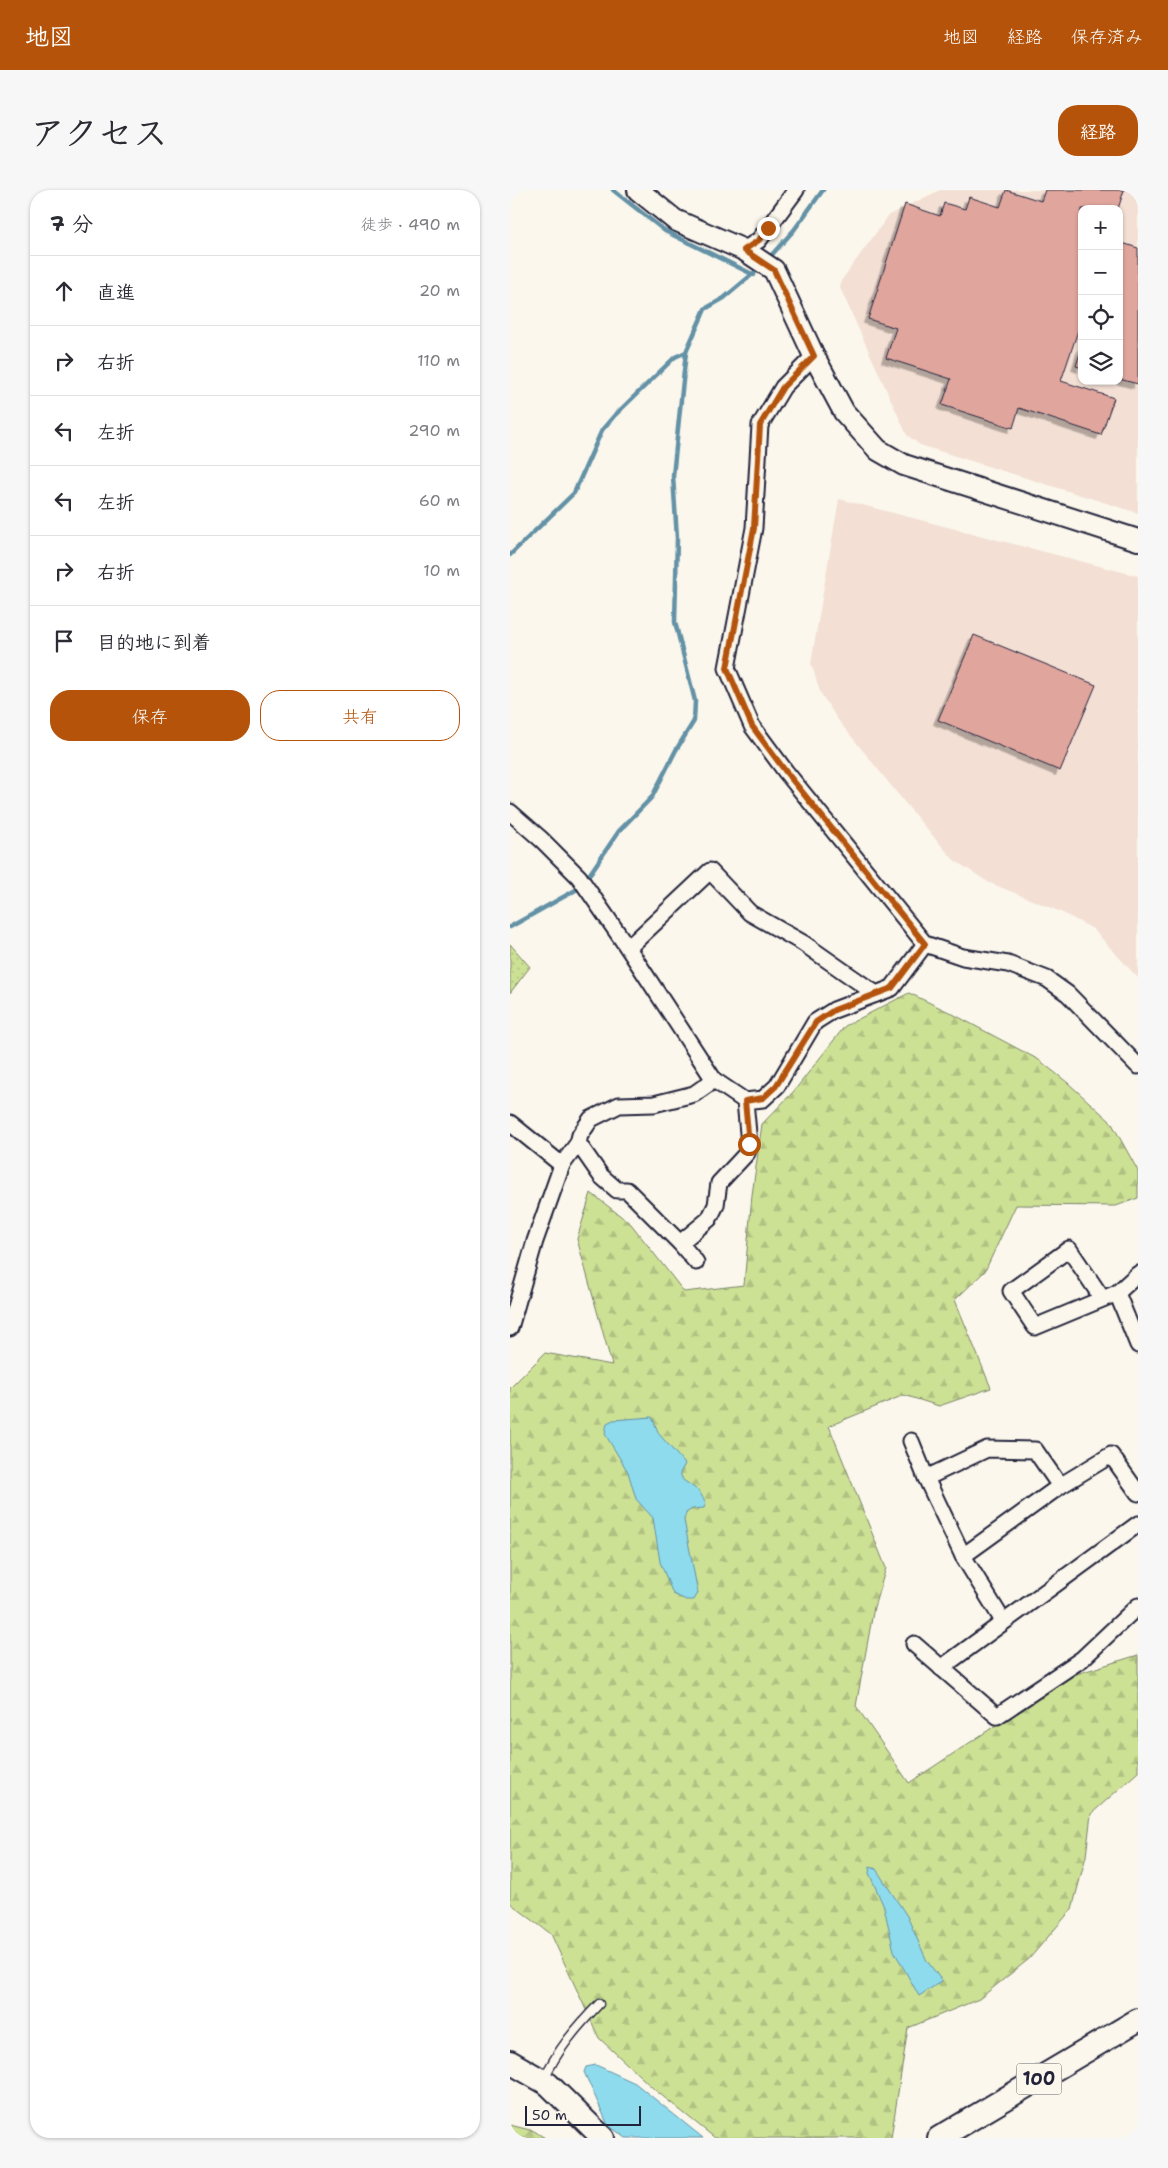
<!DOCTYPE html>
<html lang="ja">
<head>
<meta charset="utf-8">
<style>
  :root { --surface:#fff; --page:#f7f7f7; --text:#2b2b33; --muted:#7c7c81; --line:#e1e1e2; --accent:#b45309 }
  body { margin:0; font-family:"Shantell Sans","Klee One",sans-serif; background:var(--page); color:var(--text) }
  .controls { position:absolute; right:15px; top:15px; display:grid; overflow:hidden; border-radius:10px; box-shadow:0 1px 4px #0004 }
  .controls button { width:45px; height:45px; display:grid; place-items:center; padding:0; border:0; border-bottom:1px solid var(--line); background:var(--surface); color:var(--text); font:25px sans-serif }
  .scale { position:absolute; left:15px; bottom:12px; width:116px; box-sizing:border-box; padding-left:5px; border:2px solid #22223b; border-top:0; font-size:14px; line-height:18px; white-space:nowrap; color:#22223b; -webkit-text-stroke:4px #fbf7ec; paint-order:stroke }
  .stop { position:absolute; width:15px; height:15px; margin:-11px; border:4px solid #b45309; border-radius:50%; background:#fff }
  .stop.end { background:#b45309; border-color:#fff; box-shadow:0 1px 5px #0008 }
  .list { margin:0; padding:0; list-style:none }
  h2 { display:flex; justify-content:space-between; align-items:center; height:65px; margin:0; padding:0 20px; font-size:21px }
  h2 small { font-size:16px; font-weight:400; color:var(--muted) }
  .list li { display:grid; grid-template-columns:32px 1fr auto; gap:15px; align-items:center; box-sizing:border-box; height:70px; padding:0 20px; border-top:1px solid var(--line) }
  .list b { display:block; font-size:19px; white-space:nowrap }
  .list em { font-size:16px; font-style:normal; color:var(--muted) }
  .actions { display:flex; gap:10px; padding:15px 20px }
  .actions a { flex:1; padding:11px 0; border:1px solid var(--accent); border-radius:20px; text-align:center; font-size:18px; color:var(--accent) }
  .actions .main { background:var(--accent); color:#fff }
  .icon { flex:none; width:28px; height:28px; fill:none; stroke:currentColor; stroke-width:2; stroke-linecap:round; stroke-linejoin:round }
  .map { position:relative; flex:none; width:628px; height:1948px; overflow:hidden; border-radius:20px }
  header { display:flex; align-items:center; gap:30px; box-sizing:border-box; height:70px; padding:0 25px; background:var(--accent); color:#fff }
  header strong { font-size:24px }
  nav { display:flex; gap:28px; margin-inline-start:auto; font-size:18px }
  .intro { display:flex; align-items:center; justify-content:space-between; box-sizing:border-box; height:120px; padding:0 30px }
  h1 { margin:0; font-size:35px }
  .button { padding:12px 22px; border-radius:20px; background:var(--accent); color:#fff; font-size:18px; font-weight:700 }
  main { display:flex; gap:30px; padding:0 30px }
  aside { flex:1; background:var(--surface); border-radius:20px; box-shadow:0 1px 4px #0004 }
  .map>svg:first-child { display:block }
  .built { fill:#f3dfd4; fill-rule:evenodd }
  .forest { fill:url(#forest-firs); stroke:#788268 }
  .park { fill:url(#park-dots); stroke:#788268 }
  .water { fill:#8edbed; stroke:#6391a6 }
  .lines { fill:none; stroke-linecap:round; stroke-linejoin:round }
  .stream { stroke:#6391a6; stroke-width:4.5 }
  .building { fill:#e0a69d; stroke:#22223b; filter:url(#shadow) }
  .lane-casing { stroke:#22223b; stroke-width:11 }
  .street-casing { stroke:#22223b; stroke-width:19 }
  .secondary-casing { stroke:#22223b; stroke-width:24 }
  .primary-casing { stroke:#22223b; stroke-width:26 }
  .lane { stroke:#fbf7ec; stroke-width:8 }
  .street { stroke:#fbf7ec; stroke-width:15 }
  .secondary { stroke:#fbf7ec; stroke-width:20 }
  .primary { stroke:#fbf7ec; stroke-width:22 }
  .route { stroke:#b45309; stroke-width:6 }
  .labels { text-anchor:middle; stroke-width:5; stroke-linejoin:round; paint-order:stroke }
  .shield { fill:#fbf7ec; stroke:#636270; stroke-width:1 }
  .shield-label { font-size:18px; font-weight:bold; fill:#22223b }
</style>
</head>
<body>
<header>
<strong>地図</strong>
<nav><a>地図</a><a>経路</a><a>保存済み</a></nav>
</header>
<div class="intro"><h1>アクセス</h1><a class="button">経路</a></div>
<main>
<aside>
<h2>7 分<small>徒歩 · 490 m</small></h2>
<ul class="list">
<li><svg class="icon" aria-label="ahead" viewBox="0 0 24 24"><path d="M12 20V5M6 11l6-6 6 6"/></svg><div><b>直進</b></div><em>20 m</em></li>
<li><svg class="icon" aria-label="right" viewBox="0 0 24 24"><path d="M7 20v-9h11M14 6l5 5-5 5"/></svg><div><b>右折</b></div><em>110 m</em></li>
<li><svg class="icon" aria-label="left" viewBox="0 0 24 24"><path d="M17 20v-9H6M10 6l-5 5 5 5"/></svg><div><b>左折</b></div><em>290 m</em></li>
<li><svg class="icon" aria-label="left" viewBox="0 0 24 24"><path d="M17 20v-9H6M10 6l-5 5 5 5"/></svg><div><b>左折</b></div><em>60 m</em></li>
<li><svg class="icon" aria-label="right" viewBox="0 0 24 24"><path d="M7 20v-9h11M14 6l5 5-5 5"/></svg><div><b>右折</b></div><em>10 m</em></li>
<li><svg class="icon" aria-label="arrive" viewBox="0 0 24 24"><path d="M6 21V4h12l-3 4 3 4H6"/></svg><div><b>目的地に到着</b></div></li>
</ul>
<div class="actions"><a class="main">保存</a><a>共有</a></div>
</aside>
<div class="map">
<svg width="628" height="1948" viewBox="0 0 628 1948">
  <defs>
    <pattern id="forest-firs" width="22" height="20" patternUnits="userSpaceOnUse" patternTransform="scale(1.25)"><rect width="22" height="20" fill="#cde195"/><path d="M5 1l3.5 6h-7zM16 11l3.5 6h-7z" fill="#b0c181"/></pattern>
    <pattern id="park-dots" width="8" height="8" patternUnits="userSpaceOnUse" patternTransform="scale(1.25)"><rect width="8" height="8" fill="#cde195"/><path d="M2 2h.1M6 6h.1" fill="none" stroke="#b0c181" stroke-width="1.8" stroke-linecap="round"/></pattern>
    <filter id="shadow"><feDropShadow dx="-4.5" dy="4.5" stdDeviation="0" flood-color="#0004"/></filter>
  </defs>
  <rect width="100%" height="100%" fill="#fbf7ec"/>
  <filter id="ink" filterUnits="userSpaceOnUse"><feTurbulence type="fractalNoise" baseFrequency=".02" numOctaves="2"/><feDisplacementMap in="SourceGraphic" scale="10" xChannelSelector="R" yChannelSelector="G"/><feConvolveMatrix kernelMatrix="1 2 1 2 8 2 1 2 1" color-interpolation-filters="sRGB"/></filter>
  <g filter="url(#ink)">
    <g class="built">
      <path d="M430,0H628V323L410,255L397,245L330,98L331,91L379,25ZM572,19H609V191H572Z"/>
      <polygon points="329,309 628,386 628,788 583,739 551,722 478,692 444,670 409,630 328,530 310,502 301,473"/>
    </g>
    <g class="forest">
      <polygon points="399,803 439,822 529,870 558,893 601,932 628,981 628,1008 606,1016 506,1015 475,1081 445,1110 481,1198 429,1216 394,1205 319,1236 376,1378 364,1417 346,1516 399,1593 560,1486 628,1465 628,1582 581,1624 576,1666 562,1719 519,1769 469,1809 398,1838 381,1948 205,1948 145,1900 89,1848 41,1744 0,1713 0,1198 35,1163 102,1175 67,1049 81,1003 121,1034 174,1102 234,1095 242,1005 252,934 284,901 335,836"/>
      <polygon points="0,1935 24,1941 35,1948 0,1948"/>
    </g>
    <polygon class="park" points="0,754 20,777 0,803"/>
    <g class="water">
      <polygon points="142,1227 149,1244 175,1274 170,1283 173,1290 189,1301 196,1313 194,1318 182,1319 176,1323 174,1330 188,1403 184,1410 176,1410 163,1404 150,1372 143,1328 126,1309 118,1282 95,1244 97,1233 103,1230"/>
      <polygon points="360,1677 366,1679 397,1726 417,1771 432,1791 409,1806 384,1761 374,1717 359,1683"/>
      <polygon points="86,1875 125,1893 193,1948 116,1948 98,1935 74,1882 76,1877"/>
    </g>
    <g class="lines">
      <g class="stream">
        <polyline points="103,0 155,41 244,85"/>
        <polyline points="258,69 284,40 313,0"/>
        <polyline points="0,365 64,303 92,240 104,226 165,167 176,162"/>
        <polyline points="0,737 71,697 109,641 142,607 166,560 184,531 185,511 165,432 167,348 163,286 176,162 195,119 214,108 251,77"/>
      </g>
    </g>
    <g class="building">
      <polygon points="496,0 531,11 535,0 614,0 608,19 572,19 572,129 551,191 604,208 591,245 509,218 503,238 432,215 441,189 376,168 386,138 358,129 395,14 430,26 434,13 455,19 459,7 490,17"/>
      <polygon points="609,52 628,58 628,194 609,189"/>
      <polygon points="572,156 572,178 566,176"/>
      <polygon points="464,445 586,495 550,581 428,530"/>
    </g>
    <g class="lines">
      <g class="lane-casing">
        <path id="lane" d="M34,1889C47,1860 67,1837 89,1814"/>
      </g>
      <g class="street-casing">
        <g id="street">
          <polyline points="234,60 249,50 286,0"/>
          <polyline points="304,166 273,197 250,235 244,338 217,478 242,536 276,582 415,754 453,767 498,774 537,789 558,804 628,876"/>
          <polyline points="0,622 32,650 69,687 118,758 204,890 235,911 253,909 267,896 305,832 324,820 382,798 415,754"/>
          <polyline points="118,758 200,681 240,723 293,753 366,804"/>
          <polyline points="0,933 52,975"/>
          <polyline points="68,953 91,986 107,1000 117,1000 170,1053 186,1072"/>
          <polyline points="170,1053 199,1029 206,1015 209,993 237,963 239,954 235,911"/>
          <polyline points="607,1103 628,1155"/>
          <polyline points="592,1108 559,1059 501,1101 525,1137 607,1103 628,1084"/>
          <polyline points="0,1138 25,1051 52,975 68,953 70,945 81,929 109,915 144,914 184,904 204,890"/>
          <polyline points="401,1251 416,1288 453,1366 493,1431"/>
          <polyline points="416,1288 477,1259 525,1260 550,1296"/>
          <polyline points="453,1366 550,1296 601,1265 628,1303"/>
          <polyline points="404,1454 487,1526 572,1469 628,1416"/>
          <polyline points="431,1478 628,1334"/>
        </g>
      </g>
      <g class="secondary-casing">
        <polyline id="secondary" points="128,0 165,30 234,60 264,80 304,166 334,222 368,260 394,275 628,350"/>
      </g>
      <g class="primary-casing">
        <g id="primary">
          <polyline points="0,1872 38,1894 93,1948"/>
          <polyline points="429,1948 628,1830"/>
        </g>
      </g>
      <use href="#lane" class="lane"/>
      <use href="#street" class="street"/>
      <use href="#secondary" class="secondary"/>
      <use href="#primary" class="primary"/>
    </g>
  </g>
  <g class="lines" filter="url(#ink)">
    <polyline class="route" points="239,954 235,911 253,908 266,896 306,832 324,820 382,798 415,754 276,582 242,536 217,478 244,338 250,235 273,197 304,166 264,80 234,60 249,50 258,38"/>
  </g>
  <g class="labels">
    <rect class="shield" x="506.5" y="1873.5" width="45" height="31" rx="4"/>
    <g class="shield-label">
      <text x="529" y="1895">100</text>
    </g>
  </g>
</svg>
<div class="controls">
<button>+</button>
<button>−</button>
<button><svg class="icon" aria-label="locate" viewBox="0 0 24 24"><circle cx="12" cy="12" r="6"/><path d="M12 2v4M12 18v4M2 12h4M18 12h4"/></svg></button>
<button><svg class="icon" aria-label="layers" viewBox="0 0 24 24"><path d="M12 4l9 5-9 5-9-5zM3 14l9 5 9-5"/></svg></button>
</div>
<div class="scale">50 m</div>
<div class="stop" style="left:239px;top:954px"></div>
<div class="stop end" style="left:258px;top:38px"></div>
</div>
</main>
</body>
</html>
